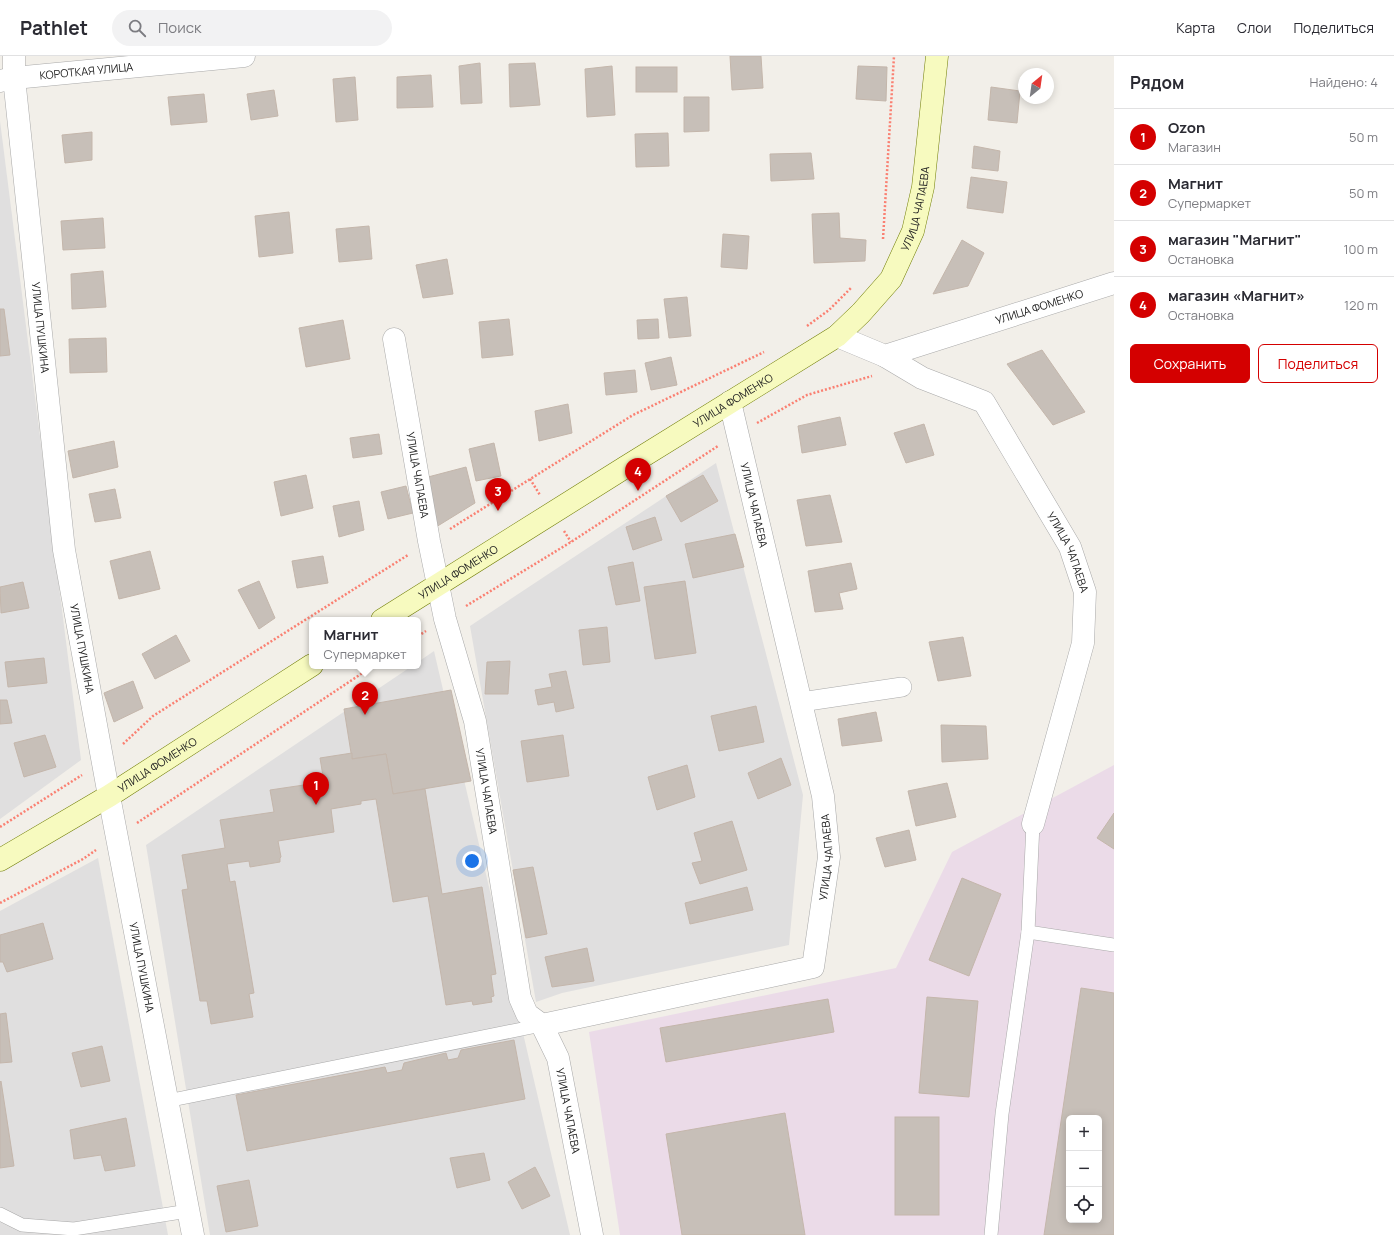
<!DOCTYPE html>
<html lang="ru">
<head>
<meta charset="utf-8">
<style>
  :root { --surface:#fff; --page:#f2f2f3; --text:#2b2b33; --muted:#7c7c81; --line:#e1e1e2; --accent:#d40000 }
  body { margin:0; font-family:Manrope,sans-serif; background:var(--page); color:var(--text) }
  .controls { position:absolute; right:12px; bottom:12px; display:grid; overflow:hidden; border-radius:6px; box-shadow:0 2px 10px #0003 }
  .controls button { width:36px; height:36px; display:grid; place-items:center; padding:0; border:0; border-bottom:1px solid var(--line); background:var(--surface); color:var(--text); font:20px sans-serif }
  .compass { position:absolute; left:1018px; top:12px; width:36px; height:36px; border-radius:50%; background:var(--surface); box-shadow:0 2px 10px #0003; rotate:29deg }
  .you { position:absolute; left:472px; top:805px; width:14px; height:14px; margin:-10px; border:3px solid #fff; border-radius:50%; background:#1a73e8; box-shadow:0 0 0 6px #1a73e833 }
  .badge { display:grid; place-items:center; width:26px; height:26px; border-radius:50%; background:var(--accent); color:#fff; font-size:13px; font-weight:700 }
  .pin { position:absolute; translate:-50% -33px; filter:drop-shadow(0 1px 2px #0008) }
  .pin::after { content:''; position:absolute; top:21px; width:14px; height:12px; background:inherit; clip-path:polygon(0 0,100% 0,50% 100%) }
  .popup { position:absolute; left:309px; top:561px; width:112px; height:52px; box-sizing:border-box; display:grid; place-content:center; border-radius:6px; background:var(--surface); filter:drop-shadow(0 1px 3px #0005); font-size:13px; white-space:nowrap; color:var(--muted) }
  .popup b { font-size:15px; color:var(--text) }
  .popup::after { content:''; position:absolute; left:50%; top:100%; margin-left:-8px; border:8px solid transparent; border-top-color:var(--surface) }
  .list { margin:0; padding:0; list-style:none }
  h2 { display:flex; justify-content:space-between; align-items:center; height:52px; margin:0; padding:0 16px; font-size:17px }
  h2 small { font-size:13px; font-weight:400; color:var(--muted) }
  .list li { display:grid; grid-template-columns:26px 1fr auto; gap:12px; align-items:center; box-sizing:border-box; height:56px; padding:0 16px; border-top:1px solid var(--line) }
  .list b { display:block; font-size:15px; white-space:nowrap }
  .list p { margin:0; font-size:13px; white-space:nowrap; color:var(--muted) }
  .list em { font-size:13px; font-style:normal; color:var(--muted) }
  .actions { display:flex; gap:8px; padding:12px 16px }
  .actions a { flex:1; padding:9px 0; border:1px solid var(--accent); border-radius:6px; text-align:center; font-size:14px; color:var(--accent) }
  .actions .main { background:var(--accent); color:#fff }
  .icon { flex:none; width:22px; height:22px; fill:none; stroke:currentColor; stroke-width:2; stroke-linecap:round; stroke-linejoin:round }
  .map { position:relative; flex:none; width:1114px; height:1179px; overflow:hidden }
  header { display:flex; align-items:center; gap:24px; box-sizing:border-box; height:56px; padding:0 20px; background:var(--surface); border-bottom:1px solid var(--line) }
  header strong { font-size:19px }
  nav { display:flex; gap:22px; margin-inline-start:auto; font-size:14px }
  .search { width:280px; height:36px; background:var(--page); display:flex; align-items:center; gap:10px; box-sizing:border-box; padding:0 14px; border-radius:22px; color:var(--muted); font-size:15px }
  main { display:flex }
  aside { flex:1; background:var(--surface) }
  .map>svg:first-child { display:block }
  .residential { fill:#e0dfdf }
  .industrial { fill:#ebdbe8; fill-rule:evenodd }
  .building { fill:#c7bfb8; stroke:#c4b6ab; fill-rule:evenodd }
  .lines { fill:none; stroke-linecap:round; stroke-linejoin:round }
  .service-casing { stroke:#a9a9a9; stroke-width:14 }
  .pedestrian-casing { stroke:#a9a9a9; stroke-width:20 }
  .minor-casing { stroke:#a9a9a9; stroke-width:23 }
  .secondary-casing { stroke:#707d05; stroke-width:23 }
  .path { stroke:#fa8072; stroke-width:2.5; stroke-dasharray:2 2; stroke-linecap:butt }
  .service { stroke:#fff; stroke-width:13 }
  .pedestrian { stroke:#fff; stroke-width:19 }
  .minor { stroke:#fff; stroke-width:22 }
  .secondary { stroke:#f7fabf; stroke-width:22 }
  .labels { text-anchor:middle; stroke-width:4; stroke-linejoin:round; paint-order:stroke }
  .street-label { font-size:11px; fill:#222; stroke:#fff }
</style>
</head>
<body>
<header>
<strong>Pathlet</strong>
<div class="search"><svg class="icon" aria-label="search" viewBox="0 0 24 24"><circle cx="10" cy="10" r="6"/><path d="M15 15l6 6"/></svg>Поиск</div>
<nav><a>Карта</a><a>Слои</a><a>Поделиться</a></nav>
</header>
<main>
<div class="map">
<svg width="1114" height="1179" viewBox="0 0 1114 1179">
  <rect width="100%" height="100%" fill="#f2efe9"/>
  <g class="residential">
    <polygon points="0,65 81,704 0,763"/>
    <polygon points="716,407 803,739 789,889 562,937 536,946 470,570"/>
    <polygon points="434,595 570,1179 210,1179 146,789 412,610 418,610 418,606"/>
    <polygon points="98,802 168,1179 0,1179 0,855"/>
  </g>
  <path class="industrial" d="M1114,709V1179H620L589,976L896,912L952,796ZM1069,1062H1099V1164H1069Z"/>
  <g class="building">
    <polygon points="730,0 761,0 763,32 732,34"/>
    <polygon points="480,7 482,47 461,48 459,10"/>
    <polygon points="535,7 540,49 510,51 509,8"/>
    <polygon points="612,10 615,59 587,61 585,13"/>
    <polygon points="858,10 887,11 886,45 856,43"/>
    <rect x="636" y="11" width="41" height="25"/>
    <polygon points="431,19 433,51 397,52 397,21"/>
    <polygon points="355,21 358,64 336,66 333,23"/>
    <polygon points="991,31 1020,35 1017,67 988,64"/>
    <polygon points="274,34 278,60 251,64 247,38"/>
    <polygon points="204,38 207,66 171,69 168,41"/>
    <polygon points="684,41 709,41 709,75 684,76"/>
    <polygon points="92,76 92,104 65,107 62,79"/>
    <polygon points="668,77 669,110 636,111 635,78"/>
    <polygon points="974,90 1000,95 998,115 972,112"/>
    <polygon points="811,97 814,123 771,125 770,98"/>
    <polygon points="971,121 1007,126 1003,157 967,152"/>
    <polygon points="289,156 293,197 259,201 255,160"/>
    <polygon points="839,157 840,182 866,184 865,205 814,207 812,158"/>
    <polygon points="103,162 105,192 63,194 61,165"/>
    <polygon points="369,170 372,203 339,206 336,173"/>
    <polygon points="723,178 749,180 747,213 721,211"/>
    <polygon points="962,184 984,197 968,230 933,238"/>
    <polygon points="447,203 453,238 423,242 416,209"/>
    <polygon points="103,215 106,251 72,253 71,218"/>
    <polygon points="687,241 691,280 669,282 664,243"/>
    <polygon points="0,253 4,253 10,299 0,300"/>
    <polygon points="509,263 513,299 482,302 479,266"/>
    <polygon points="658,263 659,282 638,283 637,264"/>
    <polygon points="343,264 350,303 306,311 299,272"/>
    <polygon points="106,282 107,316 70,317 69,283"/>
    <polygon points="1042,294 1085,356 1053,369 1007,308"/>
    <polygon points="671,301 677,329 651,334 645,307"/>
    <polygon points="635,314 637,336 606,339 604,317"/>
    <polygon points="568,348 572,377 539,385 535,355"/>
    <polygon points="840,361 846,389 802,397 798,370"/>
    <polygon points="924,368 934,399 906,407 894,377"/>
    <polygon points="379,378 382,398 353,402 350,382"/>
    <polygon points="114,385 118,411 73,422 68,395"/>
    <polygon points="494,387 501,420 476,425 469,393"/>
    <polygon points="466,411 475,447 436,471 428,421"/>
    <polygon points="306,419 313,452 281,460 274,426"/>
    <polygon points="703,419 718,445 681,466 666,440"/>
    <polygon points="406,430 413,457 388,463 381,436"/>
    <polygon points="115,433 121,462 95,466 89,438"/>
    <polygon points="830,439 842,486 806,490 797,444"/>
    <polygon points="359,445 364,474 339,481 333,450"/>
    <polygon points="655,461 662,484 633,494 626,471"/>
    <polygon points="735,478 744,511 693,522 685,488"/>
    <polygon points="150,495 160,533 119,543 110,505"/>
    <polygon points="323,500 328,527 297,532 292,505"/>
    <polygon points="633,506 640,545 616,549 608,511"/>
    <polygon points="851,507 857,533 839,537 843,553 815,556 808,515"/>
    <polygon points="259,525 275,562 259,573 238,534"/>
    <polygon points="685,525 696,597 655,603 644,531"/>
    <polygon points="23,526 29,552 1,557 0,531"/>
    <polygon points="607,571 610,606 583,609 579,574"/>
    <polygon points="176,579 190,605 155,623 142,598"/>
    <polygon points="963,581 971,620 938,625 929,586"/>
    <polygon points="44,602 47,627 8,631 5,606"/>
    <polygon points="510,605 508,638 485,638 487,606"/>
    <polygon points="566,615 574,652 556,656 554,646 538,649 535,634 552,631 549,618"/>
    <polygon points="133,625 143,652 114,666 104,637"/>
    <polygon points="451,634 471,725 393,738 386,698 352,703 344,653"/>
    <polygon points="0,644 7,644 12,667 0,668"/>
    <polygon points="756,650 764,686 719,695 711,660"/>
    <polygon points="876,656 882,685 842,690 838,663"/>
    <polygon points="941,669 986,670 988,703 942,706"/>
    <polygon points="45,679 56,711 24,721 14,687"/>
    <polygon points="563,679 569,720 527,726 521,685"/>
    <polygon points="352,697 352,703 386,698 393,738 425,733 442,838 482,831 496,918 491,919 494,940 491,941 492,946 473,949 472,945 446,949 428,840 393,846 376,743 361,745 361,748 331,753 334,776 278,785 281,801 280,802 280,806 250,811 249,805 227,808 230,826 235,825 254,937 249,938 253,961 211,968 207,945 200,945 182,834 188,833 182,799 225,792 220,764 274,756 270,734 324,726 320,702"/>
    <polygon points="781,702 791,729 758,743 748,717"/>
    <polygon points="687,709 695,741 657,754 648,721"/>
    <polygon points="947,727 956,761 916,770 908,735"/>
    <polygon points="1114,757 1114,793 1097,782"/>
    <polygon points="732,765 747,814 700,828 692,807 702,805 694,777"/>
    <polygon points="909,774 916,804 885,811 876,782"/>
    <polygon points="533,811 547,878 526,882 513,814"/>
    <polygon points="962,822 1001,838 969,920 929,904"/>
    <polygon points="747,831 753,854 690,868 685,847"/>
    <polygon points="43,867 53,903 7,916 3,906 0,906 0,879"/>
    <polygon points="587,892 594,925 552,931 545,901"/>
    <path d="M1081,932L1114,937V1179H1044ZM1069,1062H1099V1164H1069Z"/>
    <polygon points="927,941 978,945 969,1041 919,1037"/>
    <polygon points="828,943 834,976 666,1006 660,972"/>
    <polygon points="6,957 12,1006 0,1007 0,958"/>
    <polygon points="514,984 525,1043 247,1095 236,1039 385,1011 387,1017 402,1014 404,1007 446,997 448,1004 458,1002 461,994"/>
    <polygon points="102,990 110,1025 81,1031 72,997"/>
    <polygon points="1,1025 14,1110 0,1112 0,1026"/>
    <polygon points="785,1057 805,1179 682,1179 666,1078"/>
    <rect x="895" y="1061" width="44" height="98"/>
    <polygon points="126,1062 135,1110 105,1115 101,1099 74,1103 70,1074"/>
    <polygon points="484,1097 490,1124 457,1132 450,1102"/>
    <polygon points="535,1111 550,1140 522,1153 508,1126"/>
    <polygon points="249,1124 258,1170 226,1176 217,1130"/>
  </g>
  <g class="lines">
    <g class="service-casing">
      <g id="service">
        <polyline points="1028,876 1114,889"/>
        <polyline points="167,1045 542,969"/>
        <polyline points="0,1158 22,1169 74,1173 188,1155"/>
        <polyline points="991,1179 1002,1058 1028,876 1033,768"/>
      </g>
    </g>
    <g class="pedestrian-casing">
      <polyline id="pedestrian" points="801,646 902,631"/>
    </g>
    <g class="minor-casing">
      <g id="minor">
        <path id="s1" d="M14,0V22L64,494L109,740L193,1179"/>
        <path id="s2" d="M0,25L14,22L244,0"/>
        <path id="s3" d="M837,280L885,300L1114,227"/>
        <path id="s4" d="M394,283L429,485L445,563L475,665L520,942L527,958L542,969L558,1002L592,1179"/>
        <path id="s5" d="M885,300L922,322L984,346L1070,491L1085,536L1083,587L1033,768"/>
        <path id="s6" d="M542,969L813,911L829,801L823,740L730,346"/>
      </g>
    </g>
    <g class="secondary-casing">
      <g id="secondary">
        <path id="s7" d="M382,564L624,412L837,280L861,257L891,223L913,175L923,131L937,0"/>
        <path id="s8" d="M0,804L109,740L312,609"/>
      </g>
    </g>
    <g class="path">
      <polyline points="883,183 894,0"/>
      <polyline points="807,270 829,254 852,231"/>
      <polyline points="757,367 807,339 872,320"/>
      <polyline points="530,423 540,439"/>
      <polyline points="450,473 633,359 764,296"/>
      <polyline points="564,475 571,486"/>
      <polyline points="466,550 571,486 718,390"/>
      <polyline points="418,580 426,575"/>
      <polyline points="123,688 153,660 408,499"/>
      <polyline points="137,767 373,610"/>
      <polyline points="0,771 82,719"/>
      <polyline points="0,847 83,803 96,794"/>
    </g>
    <use href="#service" class="service"/>
    <use href="#pedestrian" class="pedestrian"/>
    <use href="#minor" class="minor"/>
    <use href="#secondary" class="secondary"/>
  </g>
  <g class="labels">
    <g class="street-label">
      <text dy="4" stroke="none"><textPath href="#s2" startOffset="87">КОРОТКАЯ УЛИЦА</textPath></text>
      <text dy="4" stroke="none"><textPath href="#s7" startOffset="690">УЛИЦА ЧАПАЕВА</textPath></text>
      <text dy="4" stroke="none"><textPath href="#s3" startOffset="214">УЛИЦА ФОМЕНКО</textPath></text>
      <text dy="4" stroke="none"><textPath href="#s1" startOffset="273">УЛИЦА ПУШКИНА</textPath></text>
      <text dy="4" stroke="none"><textPath href="#s7" startOffset="414">УЛИЦА ФОМЕНКО</textPath></text>
      <text dy="4" stroke="none"><textPath href="#s4" startOffset="138">УЛИЦА ЧАПАЕВА</textPath></text>
      <text transform="translate(754 449) rotate(77)" y="4">УЛИЦА ЧАПАЕВА</text>
      <text dy="4" stroke="none"><textPath href="#s5" startOffset="282">УЛИЦА ЧАПАЕВА</textPath></text>
      <text dy="4" stroke="none"><textPath href="#s7" startOffset="90">УЛИЦА ФОМЕНКО</textPath></text>
      <text dy="4" stroke="none"><textPath href="#s1" startOffset="597">УЛИЦА ПУШКИНА</textPath></text>
      <text dy="4" stroke="none"><textPath href="#s8" startOffset="184">УЛИЦА ФОМЕНКО</textPath></text>
      <text dy="4" stroke="none"><textPath href="#s4" startOffset="462">УЛИЦА ЧАПАЕВА</textPath></text>
      <text dy="4" stroke="none"><textPath href="#s6" startOffset="388">УЛИЦА ЧАПАЕВА</textPath></text>
      <text dy="4" stroke="none"><textPath href="#s1" startOffset="921">УЛИЦА ПУШКИНА</textPath></text>
      <text dy="4" stroke="none"><textPath href="#s4" startOffset="798">УЛИЦА ЧАПАЕВА</textPath></text>
    </g>
  </g>
</svg>
<div class="controls">
<button>+</button>
<button>−</button>
<button><svg class="icon" aria-label="locate" viewBox="0 0 24 24"><circle cx="12" cy="12" r="6"/><path d="M12 2v4M12 18v4M2 12h4M18 12h4"/></svg></button>
</div>
<svg class="compass" viewBox="-18 -18 36 36"><path d="M0-13l5 13h-10z" fill="#e53935"/><path d="M0 13l5-13h-10z" fill="#7c7c81"/></svg>
<div class="you"></div>
<div class="pin badge" style="left:316px;top:749px">1</div>
<div class="pin badge" style="left:365px;top:659px">2</div>
<div class="popup"><b>Магнит</b>Супермаркет</div>
<div class="pin badge" style="left:498px;top:455px">3</div>
<div class="pin badge" style="left:638px;top:435px">4</div>
</div>
<aside>
<h2>Рядом<small>Найдено: 4</small></h2>
<ul class="list">
<li><span class="badge">1</span><div><b>Ozon</b><p>Магазин</p></div><em>50 m</em></li>
<li><span class="badge">2</span><div><b>Магнит</b><p>Супермаркет</p></div><em>50 m</em></li>
<li><span class="badge">3</span><div><b>магазин &quot;Магнит&quot;</b><p>Остановка</p></div><em>100 m</em></li>
<li><span class="badge">4</span><div><b>магазин «Магнит»</b><p>Остановка</p></div><em>120 m</em></li>
</ul>
<div class="actions"><a class="main">Сохранить</a><a>Поделиться</a></div>
</aside>
</main>
</body>
</html>
